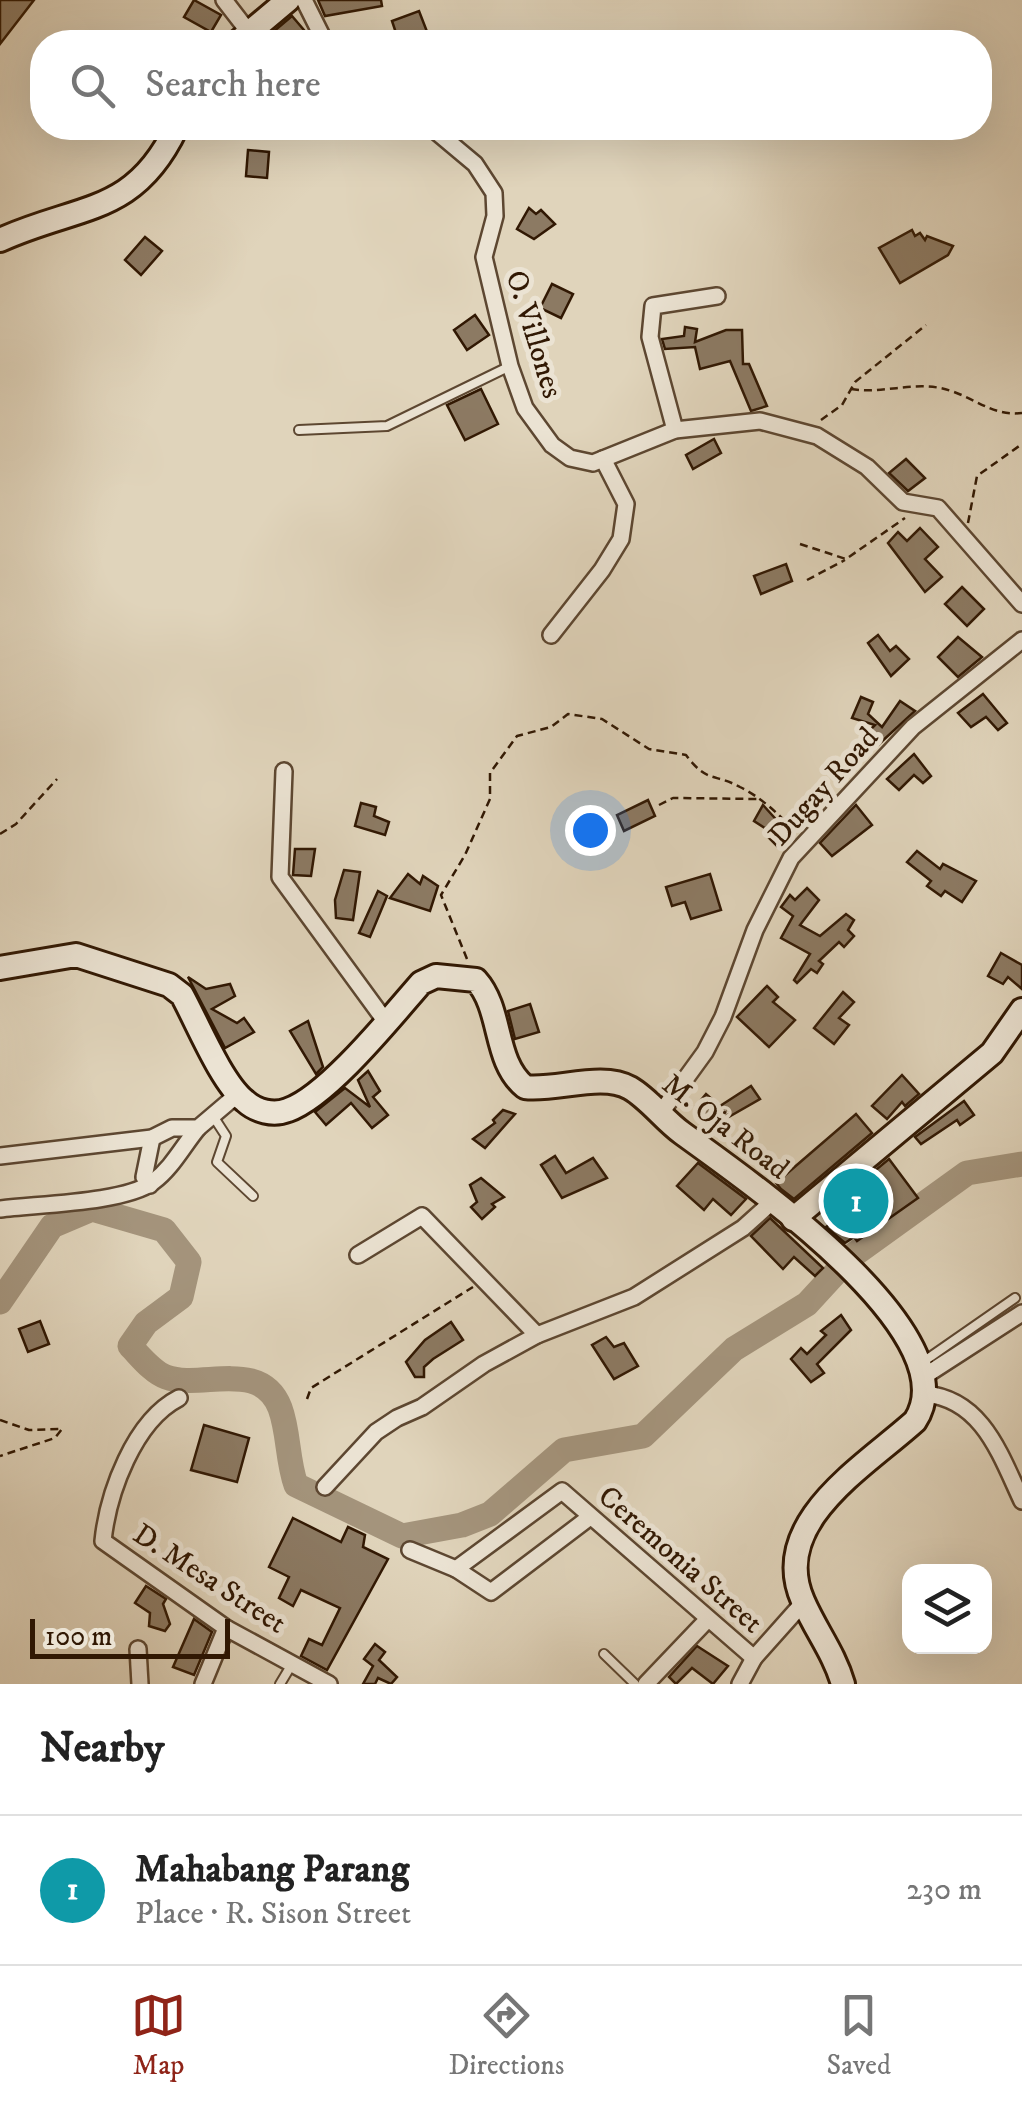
<!DOCTYPE html>
<html lang="en">
<head>
<meta charset="utf-8">
<style>
  :root { --surface:#fff; --page:#f2f2f2; --text:#222; --muted:#767676; --line:#e0e0e0; --accent:#8f2418 }
  body { margin:0; font-family:"IM FELL DW Pica",serif; background:var(--page); color:var(--text) }
  .controls { position:absolute; right:30px; bottom:30px; display:grid; overflow:hidden; border-radius:20px; box-shadow:0 10px 40px #0002 }
  .controls button { width:90px; height:90px; display:grid; place-items:center; padding:0; border:0; border-bottom:2px solid var(--line); background:var(--surface); color:var(--text); font:50px sans-serif }
  .scale { position:absolute; left:30px; bottom:25px; width:200px; box-sizing:border-box; padding-left:10px; border:5px solid #311803; border-top:0; font-size:28px; line-height:35px; white-space:nowrap; color:#311803; -webkit-text-stroke:8px #ebe3d3; paint-order:stroke }
  .you { position:absolute; left:590px; top:830px; width:35px; height:35px; margin:-25px; border:8px solid #fff; border-radius:50%; background:#1a73e8; box-shadow:0 0 0 15px #1a73e833 }
  .badge { display:grid; place-items:center; width:65px; height:65px; border-radius:50%; background:var(--accent); color:#fff; font-size:32px; font-weight:700 }
  .pin { position:absolute; translate:-50% -50%; border:5px solid #fff; box-shadow:0 2px 10px #0006 }
  .list { margin:0; padding:0; list-style:none }
  h2 { display:flex; justify-content:space-between; align-items:center; height:130px; margin:0; padding:0 40px; font-size:42px }
  h2 small { font-size:32px; font-weight:400; color:var(--muted) }
  .list li { display:grid; grid-template-columns:65px 1fr auto; gap:30px; align-items:center; box-sizing:border-box; height:150px; padding:0 40px; border-top:2px solid var(--line) }
  .list b { display:block; font-size:38px; white-space:nowrap }
  .list p { margin:0; font-size:32px; white-space:nowrap; color:var(--muted) }
  .list em { font-size:32px; font-style:normal; color:var(--muted) }
  .icon { flex:none; width:55px; height:55px; fill:none; stroke:currentColor; stroke-width:2; stroke-linecap:round; stroke-linejoin:round }
  .map { position:relative; flex:none; width:1022px; height:1684px; overflow:hidden }
  .search { position:absolute; background:var(--surface); box-shadow:0 10px 40px #0002; left:30px; right:30px; top:30px; height:110px; display:flex; align-items:center; gap:25px; box-sizing:border-box; padding:0 35px; border-radius:40px; color:var(--muted); font-size:38px }
  .sheet { height:280px; background:var(--surface) }
  nav { display:flex; justify-content:space-around; align-items:center; box-sizing:border-box; height:140px; border-top:2px solid var(--line); background:var(--surface); font-size:28px; color:var(--muted) }
  nav a { display:grid; justify-items:center; gap:5px }
  nav .on { color:var(--accent) }
  .map>svg:first-child { display:block }
  .lines { fill:none; stroke-linecap:round; stroke-linejoin:round }
  .river { stroke:#a4947c; stroke-width:25 }
  .building { fill:#8c7a63; stroke:#311803; stroke-width:2.5 }
  .lane-casing { stroke:#5d4731; stroke-width:12 }
  .street-casing { stroke:#5d4731; stroke-width:20 }
  .secondary-casing { stroke:#311803; stroke-width:28 }
  .path { stroke:#311803; stroke-width:2.5; stroke-dasharray:8 5; stroke-linecap:butt }
  .lane { stroke:#ebe3d3; stroke-width:8 }
  .street { stroke:#ebe3d3; stroke-width:15 }
  .secondary { stroke:#ebe3d3; stroke-width:22 }
  .labels { text-anchor:middle; stroke-width:10; stroke-linejoin:round; paint-order:stroke }
  .street-label { font-size:30px; fill:#311803; stroke:#ebe3d3 }
</style>
</head>
<body>
<div class="map">
<svg width="1022" height="1684" viewBox="0 0 1022 1684">
  <rect width="100%" height="100%" fill="#e0d4bb"/>
  <filter id="stains"><feTurbulence type="fractalNoise" baseFrequency=".002" numOctaves="4"/><feColorMatrix values="0 0 0 0 .2 0 0 0 0 .09 0 0 0 0 .02 0 0 0 .5 -.17"/></filter>
  <radialGradient id="worn" r=".72"><stop offset=".6" stop-color="#630" stop-opacity="0"/><stop offset="1" stop-color="#630" stop-opacity=".3"/></radialGradient>
  <g class="lines">
    <g class="river">
      <polyline points="845,1261 967,1173 1022,1164"/>
      <path d="M0,1302L52,1226L92,1209L164,1230L189,1262L181,1297L146,1323L130,1346C140,1356 152,1372 166,1377C201,1390 261,1358 280,1408C289,1432 287,1460 296,1485L402,1536L462,1525L490,1514L564,1450L643,1436L734,1349L807,1304L841,1267"/>
    </g>
  </g>
  <g class="building">
    <polygon points="0,0 34,0 0,44"/>
    <polygon points="194,0 221,15 211,32 184,17"/>
    <polygon points="318,0 381,0 382,6 325,16"/>
    <polygon points="419,11 431,42 399,42 392,21"/>
    <polygon points="292,16 309,36 303,42 285,42 273,32"/>
    <polygon points="248,150 269,152 267,178 246,176"/>
    <polygon points="529,208 536,214 541,210 555,224 534,239 517,229"/>
    <polygon points="912,230 915,236 920,233 925,240 927,236 953,246 948,255 900,283 879,248"/>
    <polygon points="145,237 162,251 141,275 125,260"/>
    <polygon points="552,284 573,294 561,318 540,308"/>
    <polygon points="475,315 489,335 467,350 454,330"/>
    <polygon points="685,327 697,329 695,342 726,330 742,330 743,364 749,364 767,406 751,411 730,361 700,369 695,347 665,349 662,339 684,336"/>
    <polygon points="481,389 498,424 465,440 447,405"/>
    <polygon points="714,439 721,453 693,469 686,455"/>
    <polygon points="906,459 925,478 908,491 889,473"/>
    <polygon points="920,528 938,547 925,559 942,577 925,592 888,543 898,532 907,541"/>
    <polygon points="786,564 792,581 761,594 754,576"/>
    <polygon points="962,587 984,609 967,626 945,604"/>
    <polygon points="878,635 890,651 896,646 909,659 891,676 868,643"/>
    <polygon points="958,637 982,657 958,677 938,657"/>
    <polygon points="983,694 1007,723 998,730 986,717 971,727 958,713"/>
    <polygon points="861,697 873,702 868,714 882,727 900,701 915,711 878,745 866,734 875,725 852,718"/>
    <polygon points="914,754 931,776 923,783 914,775 899,790 887,779"/>
    <polygon points="648,800 655,816 624,831 617,815"/>
    <polygon points="361,803 376,807 374,816 389,822 385,835 355,826"/>
    <polygon points="763,805 791,836 779,848 765,834 768,830 754,821"/>
    <polygon points="856,805 872,825 832,856 820,843"/>
    <polygon points="295,849 315,849 311,876 293,875"/>
    <polygon points="917,851 940,869 943,864 976,881 962,902 945,891 941,896 927,886 931,881 907,862"/>
    <polygon points="344,870 360,872 353,920 336,918 335,900"/>
    <polygon points="408,874 420,884 423,876 438,886 430,911 390,898"/>
    <polygon points="710,874 721,910 691,919 685,902 672,906 666,887"/>
    <polygon points="807,888 819,900 800,925 820,936 846,914 854,920 848,930 854,936 844,947 839,942 819,961 823,964 817,973 811,969 797,983 794,980 810,954 781,938 793,916 781,907 790,895 795,900"/>
    <polygon points="378,891 387,896 370,937 359,933"/>
    <polygon points="1001,953 1022,965 1022,989 1008,977 1003,984 988,976"/>
    <polygon points="188,977 206,989 230,984 235,996 212,1009 237,1023 244,1018 254,1032 225,1048"/>
    <polygon points="767,986 778,997 773,1002 795,1020 769,1047 737,1017"/>
    <polygon points="843,992 854,1002 839,1018 849,1025 834,1044 814,1028"/>
    <polygon points="530,1004 539,1032 515,1039 508,1011"/>
    <polygon points="308,1021 323,1067 316,1074 290,1031"/>
    <polygon points="368,1071 380,1091 373,1097 388,1115 372,1128 351,1103 326,1125 315,1112 345,1088 370,1107 358,1080"/>
    <polygon points="902,1075 919,1094 905,1106 902,1102 887,1119 872,1106"/>
    <polygon points="751,1086 760,1099 713,1126 696,1106 706,1094 720,1106"/>
    <polygon points="964,1101 974,1115 960,1125 957,1120 921,1144 915,1137"/>
    <polygon points="503,1110 515,1114 485,1148 473,1139 495,1123 493,1120"/>
    <polygon points="856,1114 872,1133 794,1199 781,1189 776,1183"/>
    <polygon points="555,1156 566,1173 593,1158 607,1178 562,1198 541,1165"/>
    <polygon points="889,1159 918,1198 857,1241 854,1237 845,1243 826,1227 834,1221 826,1211"/>
    <polygon points="698,1163 746,1199 731,1215 713,1199 704,1210 677,1186"/>
    <polygon points="481,1178 504,1197 492,1204 495,1207 482,1219 471,1207 477,1202 470,1185"/>
    <polygon points="770,1218 823,1268 815,1276 794,1257 783,1269 751,1236"/>
    <polygon points="841,1315 851,1330 817,1364 824,1373 811,1382 791,1359 801,1348 807,1354 826,1335 821,1331"/>
    <polygon points="40,1321 49,1344 28,1352 19,1329"/>
    <polygon points="451,1322 463,1340 433,1359 424,1367 424,1377 415,1377 406,1362 425,1340"/>
    <polygon points="606,1337 614,1347 624,1343 638,1366 614,1379 592,1345"/>
    <polygon points="204,1425 249,1438 237,1482 191,1470"/>
    <polygon points="293,1518 341,1542 348,1527 365,1535 363,1547 388,1559 327,1670 301,1656 309,1639 322,1645 340,1608 301,1590 293,1606 279,1598 289,1577 269,1567"/>
    <polygon points="146,1586 166,1599 163,1604 170,1624 165,1631 149,1626 150,1613 135,1603"/>
    <polygon points="194,1619 212,1632 194,1675 173,1667"/>
    <polygon points="375,1644 385,1652 379,1660 397,1677 391,1684 378,1678 375,1684 363,1684 373,1666 364,1659"/>
    <polygon points="697,1646 728,1666 713,1684 692,1668 676,1684 669,1677"/>
  </g>
  <g class="lines">
    <g class="lane-casing">
      <g id="lane">
        <polyline points="299,430 387,426 510,366"/>
        <polyline points="213,1116 226,1136 217,1162 253,1196"/>
        <polyline points="920,1364 1015,1298"/>
        <polyline points="604,1654 635,1684"/>
        <polyline points="280,1684 292,1664"/>
      </g>
    </g>
    <g class="street-casing">
      <g id="street">
        <polyline points="224,0 248,31"/>
        <polyline points="304,0 325,42"/>
        <polyline points="432,128 475,164 494,193 495,216 484,257 510,366 525,408 552,445 570,458 593,463 675,430 760,421 817,436 867,467 903,502 938,508 1022,604"/>
        <polyline points="675,430 650,337 653,306 717,296"/>
        <polyline points="551,635 602,570 621,539 626,504 603,459"/>
        <polyline points="284,771 280,877 386,1022"/>
        <polyline points="660,1114 705,1052 723,1017 755,930 791,858 913,727 1022,640"/>
        <polyline points="0,1156 152,1138 172,1128 198,1128 238,1094"/>
        <polyline points="150,1185 144,1177 152,1138"/>
        <path d="M0,1209C38,1204 124,1203 153,1182C172,1168 183,1146 198,1128"/>
        <polyline points="358,1255 422,1216 537,1335"/>
        <polyline points="923,1377 1022,1313"/>
        <path d="M925,1394C982,1399 1000,1454 1022,1501"/>
        <path d="M179,1398C134,1421 108,1493 103,1541L226,1628L329,1684"/>
        <polyline points="325,1487 376,1432 397,1418 422,1407 484,1364 537,1335 634,1297 743,1228 773,1201"/>
        <polyline points="410,1550 456,1569 491,1592 590,1517"/>
        <polyline points="456,1569 562,1491 754,1658"/>
        <polyline points="138,1649 140,1684"/>
        <polyline points="203,1684 226,1628"/>
        <polyline points="646,1684 708,1619"/>
        <polyline points="740,1684 754,1658 803,1603"/>
      </g>
    </g>
    <g class="secondary-casing">
      <g id="secondary">
        <polyline points="238,42 288,0"/>
        <path d="M0,240C79,204 134,216 176,128"/>
        <path d="M0,968L76,955L169,985L182,995C197,1022 221,1082 245,1101C256,1111 273,1116 288,1110C328,1096 392,1016 421,983L436,976L476,980C503,1010 493,1061 525,1087C556,1091 602,1072 630,1088C649,1099 664,1120 682,1133C742,1177 972,1334 915,1421C864,1467 768,1523 803,1601C816,1631 834,1653 843,1684"/>
        <polyline points="793,1219 992,1053 1022,1010"/>
      </g>
    </g>
    <g class="path">
      <path d="M851,389C886,395 918,378 954,392C979,401 994,416 1022,413"/>
      <polyline points="821,420 842,405 855,382 926,325"/>
      <polyline points="968,523 977,476 1022,444"/>
      <polyline points="800,544 846,559 905,518"/>
      <polyline points="807,580 845,560"/>
      <polyline points="659,805 673,798 757,799"/>
      <polyline points="0,834 16,824 57,779"/>
      <path d="M467,959L441,895L465,855L490,799V773L517,736L551,727L568,714L602,719L649,749L686,755C708,784 712,772 740,787C762,798 780,815 796,833"/>
      <polyline points="307,1399 311,1388 473,1287"/>
      <polyline points="0,1420 29,1430 62,1429 55,1438 0,1456"/>
    </g>
    <use href="#lane" class="lane"/>
    <use href="#street" class="street"/>
    <use href="#secondary" class="secondary"/>
  </g>
  <g class="labels">
    <g class="street-label">
      <text transform="translate(535 334) rotate(73)" y="10">O. Villones</text>
      <text transform="translate(823 786) rotate(-48)" y="10">Dugay Road</text>
      <text transform="translate(726 1126) rotate(38)" y="10">M. Oja Road</text>
      <text transform="translate(681 1559) rotate(41)" y="10">Ceremonia Street</text>
      <text transform="translate(210 1578) rotate(33)" y="10">D. Mesa Street</text>
    </g>
  </g>
  <rect width="100%" height="100%" filter="url(#stains)"/>
  <rect width="100%" height="100%" fill="url(#worn)"/>
</svg>
<div class="controls">
<button><svg class="icon" aria-label="layers" viewBox="0 0 24 24"><path d="M12 4l9 5-9 5-9-5zM3 14l9 5 9-5"/></svg></button>
</div>
<div class="scale">100 m</div>
<div class="you"></div>
<div class="pin badge" style="left:856px;top:1201px;background:#0f9aa8">1</div>
<div class="search"><svg class="icon" aria-label="search" viewBox="0 0 24 24"><circle cx="10" cy="10" r="6"/><path d="M15 15l6 6"/></svg>Search here</div>
</div>
<section class="sheet">
<h2>Nearby<small></small></h2>
<ul class="list">
<li><span class="badge" style="background:#0f9aa8">1</span><div><b>Mahabang Parang</b><p>Place · R. Sison Street</p></div><em>230 m</em></li>
</ul>
</section>
<nav>
<a class="on"><svg class="icon" aria-label="map" viewBox="0 0 24 24"><path d="M3 6l6-2 6 2 6-2v14l-6 2-6-2-6 2zM9 4v14M15 6v14"/></svg>Map</a>
<a><svg class="icon" aria-label="directions" viewBox="0 0 24 24"><path d="M12 3l9 9-9 9-9-9zM9 14v-3h6M13 9l2 2-2 2"/></svg>Directions</a>
<a><svg class="icon" aria-label="saved" viewBox="0 0 24 24"><path d="M7 4h10v16l-5-4-5 4z"/></svg>Saved</a>
</nav>
</body>
</html>
